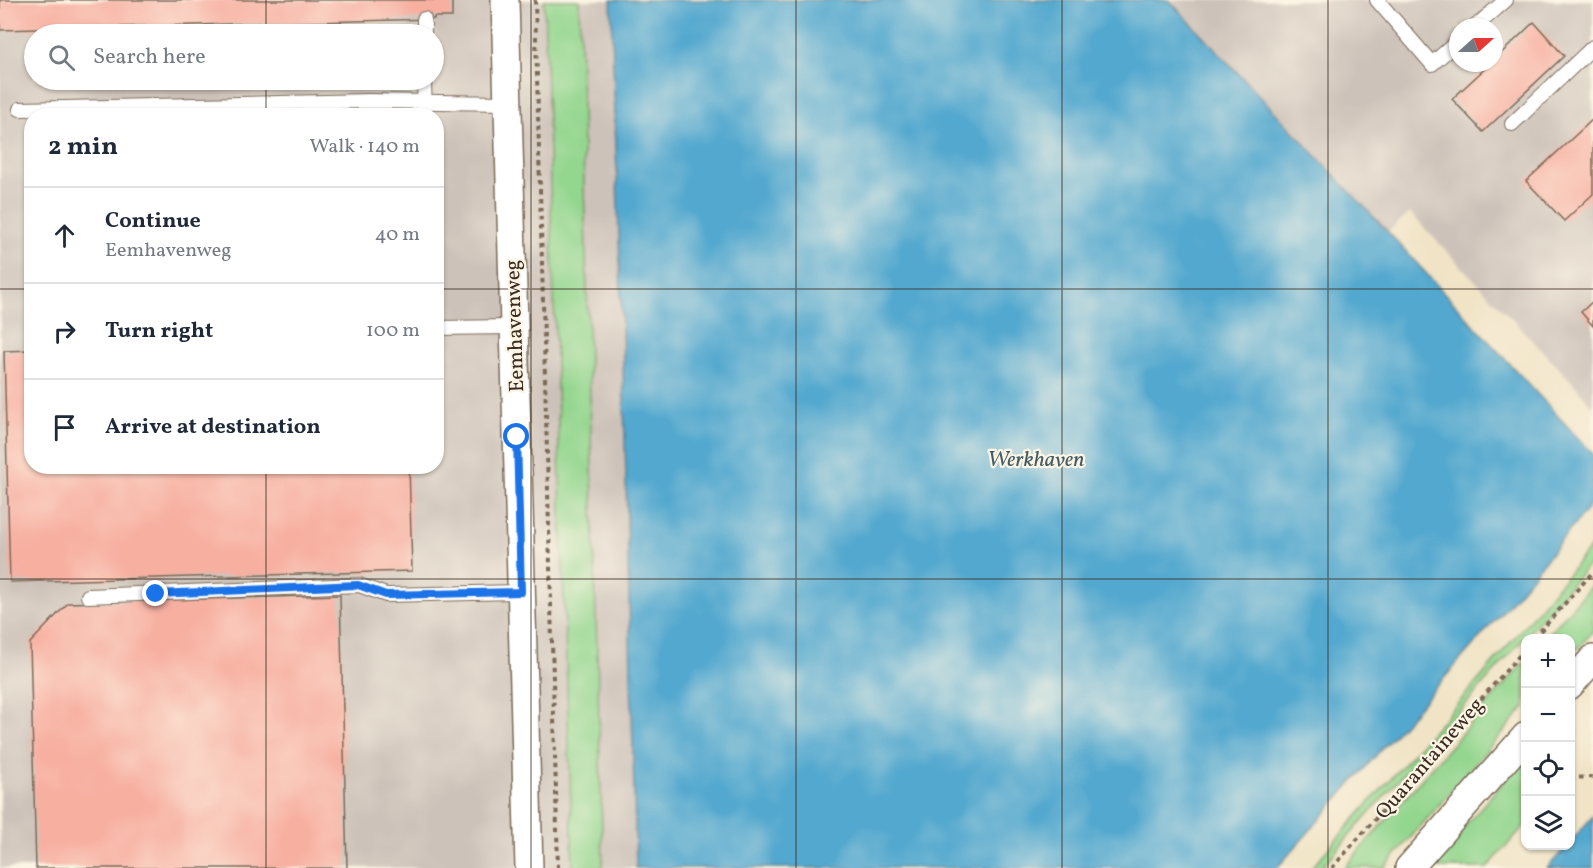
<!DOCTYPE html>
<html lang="en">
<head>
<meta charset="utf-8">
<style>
  :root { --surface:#fff; --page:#f2f2f3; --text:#1f2937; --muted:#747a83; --line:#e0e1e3 }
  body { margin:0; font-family:Vollkorn,serif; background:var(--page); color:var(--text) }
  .controls { position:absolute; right:18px; bottom:18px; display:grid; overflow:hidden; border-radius:12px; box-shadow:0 2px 4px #0004 }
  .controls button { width:54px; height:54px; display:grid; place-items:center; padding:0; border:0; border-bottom:2px solid var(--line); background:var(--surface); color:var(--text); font:30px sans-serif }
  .compass { position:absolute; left:1449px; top:18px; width:54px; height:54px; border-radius:50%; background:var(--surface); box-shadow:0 2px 4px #0004; rotate:69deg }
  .stop { position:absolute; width:18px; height:18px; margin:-14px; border:4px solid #1a73e8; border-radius:50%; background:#fff }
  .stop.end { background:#1a73e8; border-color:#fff; box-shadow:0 2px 6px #0008 }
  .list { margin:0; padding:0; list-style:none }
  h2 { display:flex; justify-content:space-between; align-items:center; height:78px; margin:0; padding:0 24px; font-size:26px }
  h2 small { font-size:20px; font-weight:400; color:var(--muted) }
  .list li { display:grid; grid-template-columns:39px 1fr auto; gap:18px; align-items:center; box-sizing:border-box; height:96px; padding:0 24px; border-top:2px solid var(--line) }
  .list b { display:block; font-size:22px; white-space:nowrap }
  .list p { margin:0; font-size:20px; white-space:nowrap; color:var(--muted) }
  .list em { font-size:20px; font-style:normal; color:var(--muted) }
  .icon { flex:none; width:33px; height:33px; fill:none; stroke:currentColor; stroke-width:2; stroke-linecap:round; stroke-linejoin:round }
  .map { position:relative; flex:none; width:1593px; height:868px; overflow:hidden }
  .search { position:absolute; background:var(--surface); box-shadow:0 2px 4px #0004; left:24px; top:24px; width:420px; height:66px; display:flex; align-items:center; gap:15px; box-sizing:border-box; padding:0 21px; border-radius:33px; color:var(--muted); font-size:22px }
  .panel { position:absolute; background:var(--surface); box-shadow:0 2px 4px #0004; left:24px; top:108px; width:420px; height:366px; border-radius:24px }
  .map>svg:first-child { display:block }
  .industrial { fill:#cdc2b9; fill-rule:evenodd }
  .green { fill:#93d68e; stroke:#678056; stroke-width:1.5 }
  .water { fill:#52a8cf; stroke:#466976; stroke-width:1.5 }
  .building { fill:#f7afa0 }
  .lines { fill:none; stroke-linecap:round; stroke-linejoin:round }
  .lane-casing { stroke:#7b6b59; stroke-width:16 }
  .street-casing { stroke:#7b6b59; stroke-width:30 }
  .path { stroke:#7b6b59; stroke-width:4; stroke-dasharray:4.5 4.5; stroke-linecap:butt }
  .lane { stroke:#fff; stroke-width:14 }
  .street { stroke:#fff; stroke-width:27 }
  .route { stroke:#1a73e8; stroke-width:8 }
  .grid { fill:none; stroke:#3b2a1e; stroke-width:1.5; stroke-opacity:0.55 }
  .labels { text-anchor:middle; stroke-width:4.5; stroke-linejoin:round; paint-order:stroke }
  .street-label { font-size:21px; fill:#3b2a1e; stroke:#fcf5e5 }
  .water-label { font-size:22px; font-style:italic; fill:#445c65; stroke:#fcf5e5 }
</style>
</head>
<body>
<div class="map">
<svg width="1593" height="868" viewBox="0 0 1593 868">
  <rect width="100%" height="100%" fill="#fcf5e5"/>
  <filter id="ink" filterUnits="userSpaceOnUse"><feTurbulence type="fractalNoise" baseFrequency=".0167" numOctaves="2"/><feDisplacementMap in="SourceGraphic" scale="12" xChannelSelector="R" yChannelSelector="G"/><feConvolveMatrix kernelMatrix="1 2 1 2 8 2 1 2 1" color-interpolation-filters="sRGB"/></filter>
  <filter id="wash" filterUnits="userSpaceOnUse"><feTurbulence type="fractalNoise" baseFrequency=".008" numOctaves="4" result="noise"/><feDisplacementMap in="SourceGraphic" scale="24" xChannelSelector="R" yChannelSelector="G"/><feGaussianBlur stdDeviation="1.35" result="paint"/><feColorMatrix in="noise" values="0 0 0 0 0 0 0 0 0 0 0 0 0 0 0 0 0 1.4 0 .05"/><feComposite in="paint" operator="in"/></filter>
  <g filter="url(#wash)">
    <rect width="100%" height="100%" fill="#f1e4c6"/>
    <g class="industrial">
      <path d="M0,0H689L697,868H0ZM34,34H434V80H34ZM32,116H436V466H32Z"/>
      <path d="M1169,0H1593V408L1576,386L1410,213L1388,232ZM1458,27H1494V63H1458Z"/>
    </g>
    <g class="green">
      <polygon points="544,0 579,0 603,868 573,868"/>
      <polygon points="1593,544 1593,560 1321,868 1311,868 1484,674"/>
      <polygon points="1593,584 1593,631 1571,656 1570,638 1545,638"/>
      <polygon points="1525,661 1525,707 1384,868 1344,868"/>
      <polygon points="1525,757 1525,825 1487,868 1428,868"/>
    </g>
    <g class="water">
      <polygon points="611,0 1169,0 1388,232 1593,454 1593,502 1505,609 1277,868 636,868 622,326"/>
      <polygon points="1593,816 1593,868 1547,868 1567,846 1570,846 1571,841"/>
    </g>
    <g id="blocks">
      <g class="building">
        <polygon points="0,0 452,0 452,17 434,17 434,19 0,30"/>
        <polygon points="1534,22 1564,56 1483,132 1452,99 1491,63 1494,63 1494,60"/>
        <polygon points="1593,119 1593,194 1564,221 1526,181"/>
        <polygon points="1593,301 1593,326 1581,312"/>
        <polygon points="32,350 32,466 409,466 412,571 10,582 4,351"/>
        <polygon points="340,595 347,868 36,868 30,643 68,603"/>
      </g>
    </g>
  </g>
  <g filter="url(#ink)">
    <use href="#blocks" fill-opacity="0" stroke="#7b6b59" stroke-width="1.5"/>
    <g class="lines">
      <g class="lane-casing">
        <g id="lane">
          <polyline points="1377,0 1432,64 1458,41"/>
          <polyline points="424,19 424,34"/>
          <polyline points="1475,27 1506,0"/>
          <polyline points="424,80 425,116"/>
          <polyline points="20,109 369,101 508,103"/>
          <polyline points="1512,124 1593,47"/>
          <polyline points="436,328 514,327"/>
          <polyline points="88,596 359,585 386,595 521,592"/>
        </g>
      </g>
      <g class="street-casing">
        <g id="street">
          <polyline points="505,0 529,868"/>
          <polyline points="1570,685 1593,659"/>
          <polyline points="1409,868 1526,736"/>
        </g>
      </g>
      <g class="path">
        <polyline points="535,0 558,868"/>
        <polyline points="1534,638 1593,572"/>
        <polyline points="1570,778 1593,777"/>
        <polyline points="1332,868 1526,648"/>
      </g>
      <use href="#lane" class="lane"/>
      <use href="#street" class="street"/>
    </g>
  </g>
  <g class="lines" filter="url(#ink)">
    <polyline class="route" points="156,594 358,585 386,595 521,592 517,437"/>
  </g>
  <path class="grid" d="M266,0V34M531,0V868M796,0V868M1062,0V868M1328,0V868M266,80V116M0,289H32M436,289H1593M266,466V868M0,579H1593"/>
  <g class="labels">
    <g class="street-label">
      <text transform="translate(514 326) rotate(-92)" y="7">Eemhavenweg</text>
      <text transform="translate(1429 758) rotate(-49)" y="7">Quarantaineweg</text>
    </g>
    <g class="water-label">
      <text x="1036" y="466">Werkhaven</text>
    </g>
  </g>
</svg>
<div class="controls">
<button>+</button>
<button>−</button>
<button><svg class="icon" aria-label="locate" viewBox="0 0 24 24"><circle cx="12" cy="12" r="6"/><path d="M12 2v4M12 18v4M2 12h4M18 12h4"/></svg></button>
<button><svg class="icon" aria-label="layers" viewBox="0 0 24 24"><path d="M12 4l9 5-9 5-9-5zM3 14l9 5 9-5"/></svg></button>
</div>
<svg class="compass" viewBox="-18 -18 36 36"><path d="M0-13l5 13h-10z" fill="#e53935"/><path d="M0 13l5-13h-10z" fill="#747a83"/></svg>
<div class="stop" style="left:517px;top:437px"></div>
<div class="stop end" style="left:156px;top:594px"></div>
<div class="search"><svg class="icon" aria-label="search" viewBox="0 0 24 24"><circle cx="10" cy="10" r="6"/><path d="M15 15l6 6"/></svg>Search here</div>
<section class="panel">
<h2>2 min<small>Walk · 140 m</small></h2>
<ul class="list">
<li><svg class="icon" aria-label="ahead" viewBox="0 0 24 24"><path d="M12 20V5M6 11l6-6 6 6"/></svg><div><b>Continue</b><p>Eemhavenweg</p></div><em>40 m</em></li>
<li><svg class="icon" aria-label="right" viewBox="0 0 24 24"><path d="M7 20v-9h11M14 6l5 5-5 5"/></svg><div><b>Turn right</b></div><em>100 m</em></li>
<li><svg class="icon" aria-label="arrive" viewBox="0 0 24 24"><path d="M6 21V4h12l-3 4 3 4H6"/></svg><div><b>Arrive at destination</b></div></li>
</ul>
</section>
</div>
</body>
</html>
